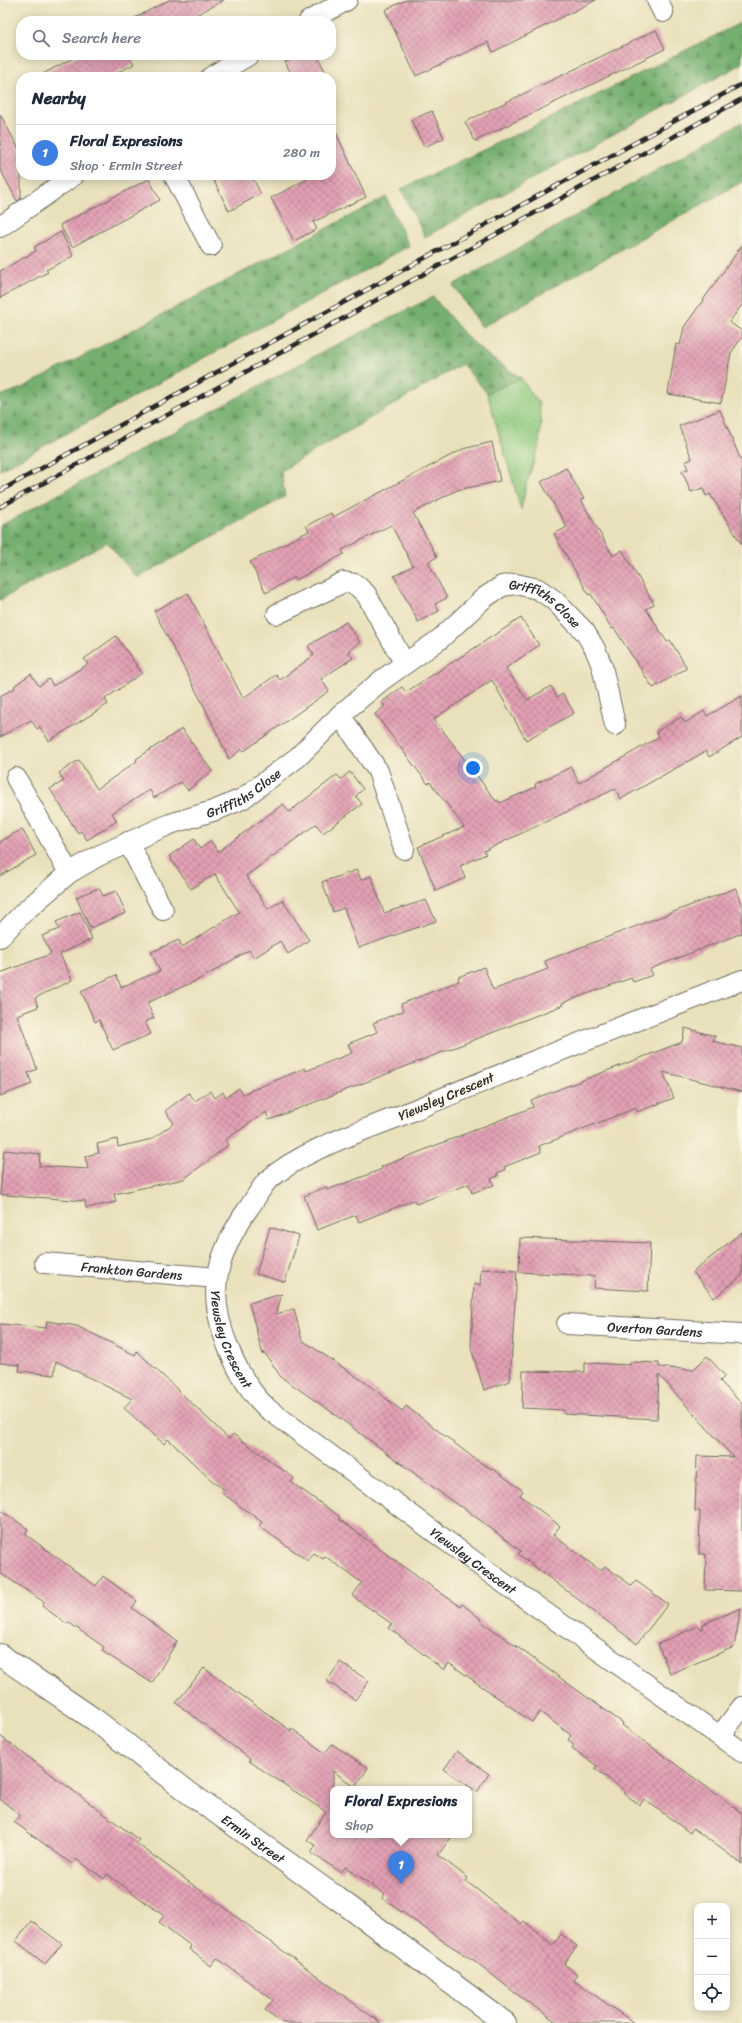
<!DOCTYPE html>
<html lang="en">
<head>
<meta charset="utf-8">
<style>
  :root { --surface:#fff; --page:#f2f2f3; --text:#1f2937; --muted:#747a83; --line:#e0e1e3; --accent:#d93025 }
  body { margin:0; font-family:Sriracha,sans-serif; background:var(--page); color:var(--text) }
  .controls { position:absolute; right:12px; bottom:12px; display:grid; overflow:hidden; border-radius:8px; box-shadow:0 2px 10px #0003 }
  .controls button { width:36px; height:36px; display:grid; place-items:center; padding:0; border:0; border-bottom:1px solid var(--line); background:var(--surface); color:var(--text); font:20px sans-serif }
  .you { position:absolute; left:473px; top:768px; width:14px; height:14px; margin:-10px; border:3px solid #fff; border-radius:50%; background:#1a73e8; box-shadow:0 0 0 6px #1a73e833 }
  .badge { display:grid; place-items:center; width:26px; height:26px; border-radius:50%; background:var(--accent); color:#fff; font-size:13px; font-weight:700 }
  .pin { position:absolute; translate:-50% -33px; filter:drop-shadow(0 1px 2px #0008) }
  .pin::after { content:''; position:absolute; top:21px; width:14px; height:12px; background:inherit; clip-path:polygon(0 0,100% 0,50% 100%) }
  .popup { position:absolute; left:330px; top:1786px; width:142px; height:52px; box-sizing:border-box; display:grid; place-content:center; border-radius:8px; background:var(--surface); filter:drop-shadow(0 1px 3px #0005); font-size:13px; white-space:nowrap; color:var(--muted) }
  .popup b { font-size:15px; color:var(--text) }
  .popup::after { content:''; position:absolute; left:50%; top:100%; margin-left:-8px; border:8px solid transparent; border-top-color:var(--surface) }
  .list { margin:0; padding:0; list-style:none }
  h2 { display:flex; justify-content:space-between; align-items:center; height:52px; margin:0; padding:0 16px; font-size:17px }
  h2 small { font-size:13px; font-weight:400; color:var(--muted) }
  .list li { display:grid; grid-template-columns:26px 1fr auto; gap:12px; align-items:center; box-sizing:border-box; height:56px; padding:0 16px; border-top:1px solid var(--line) }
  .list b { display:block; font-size:15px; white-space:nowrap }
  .list p { margin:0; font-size:13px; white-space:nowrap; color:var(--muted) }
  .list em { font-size:13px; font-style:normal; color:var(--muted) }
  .icon { flex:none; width:22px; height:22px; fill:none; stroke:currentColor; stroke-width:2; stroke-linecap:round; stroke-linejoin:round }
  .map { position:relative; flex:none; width:742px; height:2023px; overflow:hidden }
  .search { position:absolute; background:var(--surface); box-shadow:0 2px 10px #0003; left:16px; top:16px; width:320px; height:44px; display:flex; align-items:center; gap:10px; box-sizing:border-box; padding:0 14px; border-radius:16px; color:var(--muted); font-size:15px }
  .panel { position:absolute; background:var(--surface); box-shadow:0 2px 10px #0003; left:16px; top:72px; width:320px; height:108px; border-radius:16px }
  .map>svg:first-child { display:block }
  .grass { fill:url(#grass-dots); stroke:#5e7b56 }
  .forest { fill:url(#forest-firs); stroke:#506d4c }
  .building { fill:url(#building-cross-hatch) }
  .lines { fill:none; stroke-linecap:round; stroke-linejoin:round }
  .minor-casing { stroke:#6e6b5e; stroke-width:22 }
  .tertiary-casing { stroke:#6e6b5e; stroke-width:24 }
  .minor { stroke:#fff; stroke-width:20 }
  .tertiary { stroke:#fff; stroke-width:22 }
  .rail-casing { stroke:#2b2b2b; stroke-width:4.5 }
  .rail { stroke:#fcf5e5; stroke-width:3; stroke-dasharray:9; stroke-linecap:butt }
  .labels { text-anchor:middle; stroke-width:3.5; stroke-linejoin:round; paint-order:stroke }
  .street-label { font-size:13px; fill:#2b2b2b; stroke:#fcf5e5 }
</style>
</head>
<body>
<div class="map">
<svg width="742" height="2023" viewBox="0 0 742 2023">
  <defs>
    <pattern id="grass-dots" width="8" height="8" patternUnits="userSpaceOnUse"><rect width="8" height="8" fill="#91cb80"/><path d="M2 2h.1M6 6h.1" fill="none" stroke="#7dae6f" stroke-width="1.8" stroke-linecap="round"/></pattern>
    <pattern id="forest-firs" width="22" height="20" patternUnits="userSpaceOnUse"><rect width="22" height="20" fill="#74af6e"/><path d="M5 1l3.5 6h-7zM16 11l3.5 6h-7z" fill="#5f8f5b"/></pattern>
    <pattern id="building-cross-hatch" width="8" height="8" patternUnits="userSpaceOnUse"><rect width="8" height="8" fill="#e2a0b4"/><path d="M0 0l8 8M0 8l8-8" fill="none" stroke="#b78393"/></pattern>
  </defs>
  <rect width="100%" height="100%" fill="#fcf5e5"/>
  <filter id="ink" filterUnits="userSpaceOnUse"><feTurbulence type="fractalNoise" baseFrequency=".025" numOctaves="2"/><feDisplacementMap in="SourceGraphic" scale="8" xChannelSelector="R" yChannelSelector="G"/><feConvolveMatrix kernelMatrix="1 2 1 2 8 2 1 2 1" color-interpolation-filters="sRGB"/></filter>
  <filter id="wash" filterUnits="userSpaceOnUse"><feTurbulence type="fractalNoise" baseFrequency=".012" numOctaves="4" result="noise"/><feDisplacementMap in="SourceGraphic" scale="16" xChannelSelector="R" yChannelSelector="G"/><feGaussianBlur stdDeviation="0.9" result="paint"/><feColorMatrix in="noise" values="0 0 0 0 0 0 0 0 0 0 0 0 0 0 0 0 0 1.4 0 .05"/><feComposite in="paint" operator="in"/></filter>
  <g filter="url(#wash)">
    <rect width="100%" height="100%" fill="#e9e1bc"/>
    <polygon class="grass" points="521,378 539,404 541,419 539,446 526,485 521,510 487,393"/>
    <g class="forest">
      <polygon points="742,22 742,64 425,237 401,189 559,114"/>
      <polygon points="742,122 742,182 482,327 453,285"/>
      <polygon points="386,197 409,246 0,470 0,396 24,387"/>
      <polygon points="433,297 468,338 490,357 521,378 487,393 462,364 281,471 285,497 137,578 107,542 0,600 0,526 322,352"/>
    </g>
    <g id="blocks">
      <g class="building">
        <polygon points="169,0 224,0 185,21 129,21"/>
        <polygon points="406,0 596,0 493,52 488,42 416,76 385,10"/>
        <polygon points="656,30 665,49 475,141 465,122"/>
        <polygon points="79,55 129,55 134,64 109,77 37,77"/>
        <polygon points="300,55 317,55 328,77 293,77 285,62"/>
        <polygon points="432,111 444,138 424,147 411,120"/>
        <polygon points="0,114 21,153 21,198 17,201 0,169"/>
        <polygon points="331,122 366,197 313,222 317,229 294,241 271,198 315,175 331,175"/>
        <polygon points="211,175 251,175 261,194 229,211"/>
        <polygon points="149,179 160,200 72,247 60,225"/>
        <polygon points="61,232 73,256 46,270 48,272 0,298 0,271 36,251 34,247"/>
        <polygon points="742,245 742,305 729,322 742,331 742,337 731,353 721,403 668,394 676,344 680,345 684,327"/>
        <polygon points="720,410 742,463 742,545 710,494 706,496 703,488 691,492 682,471 688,469 685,462 692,459 679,426"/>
        <polygon points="492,442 500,481 457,490 413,513 437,557 428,562 447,598 435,604 439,611 418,622 394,576 413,566 391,525 342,550 344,554 296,580 294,577 266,593 250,562 309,531 306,526 331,513 333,517 463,449"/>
        <polygon points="566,468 584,499 581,500 613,556 622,550 654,604 646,609 667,642 670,640 687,668 653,688 614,628 612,629 591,594 589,595 554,534 567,527 541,482"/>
        <polygon points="188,593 243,698 276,675 280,680 314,655 308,646 346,622 360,642 348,651 353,658 321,679 329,691 244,751 242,749 229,759 206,710 154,611"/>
        <polygon points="521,618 539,645 506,668 527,700 551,686 557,697 563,694 574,713 526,740 492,680 434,719 496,801 498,800 500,803 536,787 535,784 571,767 579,783 659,737 656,732 681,717 685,723 704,711 707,716 742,696 742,737 709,757 706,751 621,799 615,789 484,851 486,854 460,866 465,878 436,891 418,847 464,827 430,782 428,784 375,714 385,706 382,702 402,687 406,692"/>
        <polygon points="116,636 142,673 105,699 108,704 49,741 40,727 37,729 31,720 0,737 0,696 15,688 14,686 31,674 39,686 49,679 53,686 88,664 84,659"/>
        <polygon points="182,729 212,771 188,790 181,782 154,798 150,790 112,813 117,821 87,840 81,831 78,833 50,789 64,781 59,773 79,760 97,789 137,761 136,759"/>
        <polygon points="350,772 363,789 356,796 362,804 323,833 316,824 246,876 268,909 282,900 309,940 288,954 280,941 254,958 249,950 204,977 147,1003 154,1018 145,1022 151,1034 113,1050 99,1020 95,1022 81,991 116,975 121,987 160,971 151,952 179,940 182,947 239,912 215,874 191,889 169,856 194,839 200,849 211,841 218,852 283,804 289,812 337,775 341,779"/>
        <polygon points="22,829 36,855 0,876 0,842"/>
        <polygon points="357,870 361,880 371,876 384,913 426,900 436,921 358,948 344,908 333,912 322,882"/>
        <polygon points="99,888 103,896 116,891 126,913 90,928 76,897"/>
        <polygon points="736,888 742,903 742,933 650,969 653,975 633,982 631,978 562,1003 563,1005 269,1120 266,1112 225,1140 228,1145 184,1179 114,1194 116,1202 86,1208 85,1201 35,1197 35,1198 0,1194 4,1150 40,1154 39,1166 88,1169 85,1156 99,1153 97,1144 117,1139 118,1147 152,1139 174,1123 165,1111 189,1093 195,1101 210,1091 215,1098 223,1092 226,1097 239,1088 243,1094 305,1068 306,1071 352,1053 348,1044 377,1032 373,1023 403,1011 401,1004 459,981 458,977 484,967 493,990 548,969 545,961"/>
        <polygon points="80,912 92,939 60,954 72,980 35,998 38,1007 17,1015 37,1069 28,1073 32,1084 0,1096 0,973 51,954 42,936 59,929 56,922"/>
        <polygon points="685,1028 715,1036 713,1041 742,1048 742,1092 663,1072 674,1098 637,1112 636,1108 539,1146 541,1152 504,1167 505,1170 497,1173 498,1176 491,1179 494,1185 472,1193 469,1184 416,1204 414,1200 359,1222 356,1215 317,1230 304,1196 326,1187 327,1190 362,1177 382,1169 381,1167 533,1107 531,1100 682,1042"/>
        <polygon points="270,1227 299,1236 285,1282 256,1274"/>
        <polygon points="742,1232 742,1276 714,1298 693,1272"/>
        <polygon points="520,1238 650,1243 648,1291 594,1288 595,1276 519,1272"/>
        <polygon points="481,1269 517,1271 510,1381 484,1390 471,1348 474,1284 480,1285"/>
        <polygon points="282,1294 276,1314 294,1309 302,1340 366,1383 402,1411 406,1406 479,1462 496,1471 523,1491 520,1495 560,1526 553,1535 601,1571 605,1566 632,1586 636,1581 668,1604 637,1644 518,1554 521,1551 461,1506 460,1507 326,1408 281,1377 264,1352 263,1355 249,1303"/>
        <polygon points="47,1321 77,1326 135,1355 137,1351 229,1439 233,1434 294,1478 291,1482 340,1517 339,1519 419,1578 460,1606 462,1604 482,1620 481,1621 623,1723 622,1725 742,1813 742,1864 693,1828 690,1833 644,1799 640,1805 623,1793 625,1791 595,1768 597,1766 572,1748 574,1744 568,1740 571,1735 540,1712 532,1722 449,1663 444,1670 389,1628 392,1624 352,1596 362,1583 325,1556 323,1559 314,1553 308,1561 259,1526 262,1522 222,1493 225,1490 211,1480 168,1439 164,1444 124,1408 132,1399 56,1361 54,1375 19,1371 20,1365 0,1363 0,1324 46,1328"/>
        <polygon points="707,1356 725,1376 720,1381 742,1404 742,1591 705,1590 706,1554 699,1554 700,1511 695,1511 697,1456 733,1457 659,1375 657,1419 564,1414 564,1410 522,1408 523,1371 585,1372 585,1363 630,1365 630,1362 659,1363 659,1367 693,1370"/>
        <polygon points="0,1510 28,1529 25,1534 96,1586 103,1576 137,1601 132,1608 177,1641 152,1683 102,1651 104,1647 68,1622 67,1624 42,1606 44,1602 0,1573"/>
        <polygon points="741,1608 734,1647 670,1674 658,1644 698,1626 703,1630 703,1624"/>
        <polygon points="340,1662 369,1681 355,1700 327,1681"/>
        <polygon points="204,1668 291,1731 291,1728 325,1753 332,1744 368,1768 355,1787 333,1771 333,1835 453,1835 438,1855 468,1878 466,1881 521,1924 524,1921 553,1945 561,1934 577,1946 564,1964 577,1974 573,1980 634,2023 558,2023 515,1993 475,1961 443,1941 382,1898 385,1894 345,1867 341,1872 311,1853 316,1846 307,1840 326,1812 249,1761 250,1759 176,1703"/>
        <polygon points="0,1736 139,1840 136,1843 381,2023 283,2023 265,2010 273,2000 217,1958 211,1966 189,1949 191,1946 159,1922 164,1916 107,1874 104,1879 76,1859 72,1864 14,1822 20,1815 0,1799"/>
        <polygon points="457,1751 489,1774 477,1792 444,1769"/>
        <polygon points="31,1921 62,1944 45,1964 16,1941"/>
      </g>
    </g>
  </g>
  <g filter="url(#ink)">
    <use href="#blocks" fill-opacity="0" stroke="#6e6b5e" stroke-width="1"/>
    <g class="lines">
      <g class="minor-casing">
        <g id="minor">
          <polyline points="657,0 663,12"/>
          <polyline points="309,21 347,0"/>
          <polyline points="211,77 249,55"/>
          <polyline points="174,175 211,246"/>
          <polyline points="0,227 74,175"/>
          <polyline points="277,614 344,582 355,584 366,594 405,664"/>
          <polyline points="340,715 378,771 404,849"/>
          <polyline points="16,778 69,873"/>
          <polyline points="128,842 163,910"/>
          <path id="s1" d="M0,937L24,912L69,873L98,856L170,824L216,810L242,799L298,757L340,715L382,680L440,639L484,598L502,586L516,584L538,589L554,600L585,632L595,649L602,666L615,725"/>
          <path id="s2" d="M742,980C630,1023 518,1066 407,1113C363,1131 304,1149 268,1180C261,1187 256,1198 250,1206C235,1227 221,1253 217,1279C211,1320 238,1382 268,1409L498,1579L742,1752"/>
          <path id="s3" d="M45,1263L217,1278"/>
          <path id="s4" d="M567,1324L742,1334"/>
          <polyline points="720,1736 742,1707"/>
        </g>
      </g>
      <g class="tertiary-casing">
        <g id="tertiary">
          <path id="s5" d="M0,1655L95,1720L189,1793L337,1898L505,2023"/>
        </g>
      </g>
      <use href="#minor" class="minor"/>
      <use href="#tertiary" class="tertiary"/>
      <g class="rail-casing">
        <g id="rail">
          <polyline points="0,491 742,84"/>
          <polyline points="0,507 742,99"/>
        </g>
      </g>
      <use href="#rail" class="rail"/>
    </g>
  </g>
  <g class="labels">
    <g class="street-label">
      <text dy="5" stroke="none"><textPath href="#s1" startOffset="669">Griffiths Close</textPath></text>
      <text dy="5" stroke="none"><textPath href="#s1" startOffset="287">Griffiths Close</textPath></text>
      <text transform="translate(446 1096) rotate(-23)" y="5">Yiewsley Crescent</text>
      <text dy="5" stroke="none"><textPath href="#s3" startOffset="87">Frankton Gardens</textPath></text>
      <text dy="5" stroke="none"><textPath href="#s4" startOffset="88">Overton Gardens</textPath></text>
      <text dy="5" stroke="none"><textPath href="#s2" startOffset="691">Yiewsley Crescent</textPath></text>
      <text dy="5" stroke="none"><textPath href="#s2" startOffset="1027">Yiewsley Crescent</textPath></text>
      <text dy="5" stroke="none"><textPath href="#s5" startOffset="313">Ermin Street</textPath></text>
    </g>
  </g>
</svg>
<div class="controls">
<button>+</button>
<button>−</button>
<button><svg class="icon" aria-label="locate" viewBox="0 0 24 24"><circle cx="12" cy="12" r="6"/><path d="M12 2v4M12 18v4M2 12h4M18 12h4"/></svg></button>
</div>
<div class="you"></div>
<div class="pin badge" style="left:401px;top:1884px;background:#3f7fe0">1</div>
<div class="popup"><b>Floral Expresions</b>Shop</div>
<div class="search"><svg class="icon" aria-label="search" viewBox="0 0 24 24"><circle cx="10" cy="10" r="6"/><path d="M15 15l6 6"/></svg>Search here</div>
<section class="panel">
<h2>Nearby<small></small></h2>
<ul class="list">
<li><span class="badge" style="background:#3f7fe0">1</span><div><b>Floral Expresions</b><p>Shop · Ermin Street</p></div><em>280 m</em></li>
</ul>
</section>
</div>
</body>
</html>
